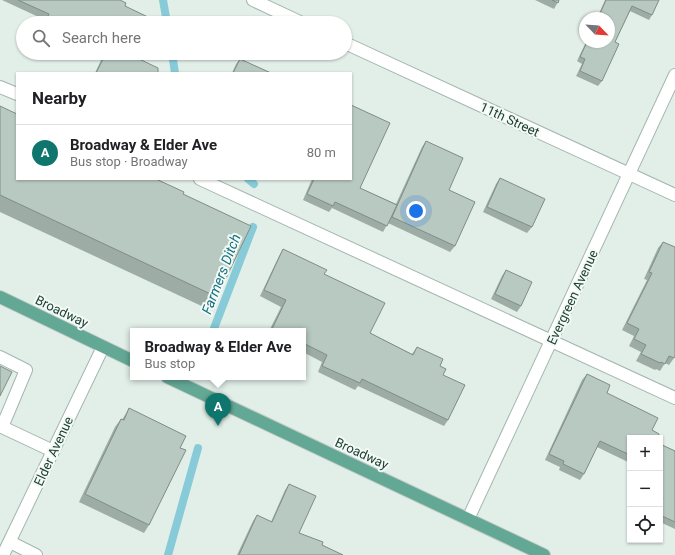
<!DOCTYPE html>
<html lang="en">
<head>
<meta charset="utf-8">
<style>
  :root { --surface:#fff; --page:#f2f2f2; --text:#202124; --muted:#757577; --line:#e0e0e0; --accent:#0f766e }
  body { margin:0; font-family:Roboto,sans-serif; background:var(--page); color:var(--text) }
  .controls { position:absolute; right:12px; bottom:12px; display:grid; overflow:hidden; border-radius:0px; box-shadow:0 1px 3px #0004 }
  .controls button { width:36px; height:36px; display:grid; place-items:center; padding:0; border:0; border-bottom:1px solid var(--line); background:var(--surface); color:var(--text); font:20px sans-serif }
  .compass { position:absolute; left:579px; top:12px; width:36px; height:36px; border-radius:50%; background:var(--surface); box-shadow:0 1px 3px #0004; rotate:115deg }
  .you { position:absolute; left:416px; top:211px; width:14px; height:14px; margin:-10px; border:3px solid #fff; border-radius:50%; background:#1a73e8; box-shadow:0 0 0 6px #1a73e833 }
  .badge { display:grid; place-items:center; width:26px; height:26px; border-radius:50%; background:var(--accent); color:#fff; font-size:13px; font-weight:700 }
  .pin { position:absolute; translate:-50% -33px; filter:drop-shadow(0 1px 2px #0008) }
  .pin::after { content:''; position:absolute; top:21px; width:14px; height:12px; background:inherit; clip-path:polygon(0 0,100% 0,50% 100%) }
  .popup { position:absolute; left:130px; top:328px; width:176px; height:52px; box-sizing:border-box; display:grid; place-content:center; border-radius:0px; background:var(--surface); filter:drop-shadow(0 1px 3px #0005); font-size:13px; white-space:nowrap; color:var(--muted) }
  .popup b { font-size:15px; color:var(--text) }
  .popup::after { content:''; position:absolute; left:50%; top:100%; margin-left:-8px; border:8px solid transparent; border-top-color:var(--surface) }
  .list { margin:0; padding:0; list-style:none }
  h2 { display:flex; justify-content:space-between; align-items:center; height:52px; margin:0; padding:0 16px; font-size:17px }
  h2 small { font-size:13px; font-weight:400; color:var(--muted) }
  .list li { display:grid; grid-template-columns:26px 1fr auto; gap:12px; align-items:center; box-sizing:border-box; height:56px; padding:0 16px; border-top:1px solid var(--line) }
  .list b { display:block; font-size:15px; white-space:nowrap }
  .list p { margin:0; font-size:13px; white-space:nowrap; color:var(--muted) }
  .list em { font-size:13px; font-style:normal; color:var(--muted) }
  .icon { flex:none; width:22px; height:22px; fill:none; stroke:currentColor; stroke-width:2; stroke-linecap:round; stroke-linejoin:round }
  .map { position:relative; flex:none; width:675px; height:555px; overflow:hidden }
  .search { position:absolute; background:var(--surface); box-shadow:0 1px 3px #0004; left:16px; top:16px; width:336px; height:44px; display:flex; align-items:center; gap:10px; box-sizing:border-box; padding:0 14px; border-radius:22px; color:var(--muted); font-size:15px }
  .panel { position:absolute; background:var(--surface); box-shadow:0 1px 3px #0004; left:16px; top:72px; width:336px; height:108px; border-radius:0px }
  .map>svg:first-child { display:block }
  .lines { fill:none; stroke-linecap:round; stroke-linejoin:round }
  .stream { stroke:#86cbd7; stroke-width:8 }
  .lane-casing { stroke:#a4b6af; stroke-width:14 }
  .street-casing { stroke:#a4b6af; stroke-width:14 }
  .primary-casing { stroke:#c1cac7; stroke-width:14 }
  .lane { stroke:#fff; stroke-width:12 }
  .street { stroke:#fff; stroke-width:12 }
  .primary { stroke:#63a795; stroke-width:12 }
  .wall { fill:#9dada6 }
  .building { fill:#b7c9c1; stroke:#808d87 }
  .labels { text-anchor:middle; stroke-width:4; stroke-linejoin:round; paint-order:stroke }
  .street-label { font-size:13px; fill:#204037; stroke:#f3faf6 }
  .water-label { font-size:14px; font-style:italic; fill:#157082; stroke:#f3faf6 }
</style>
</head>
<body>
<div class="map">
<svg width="675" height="555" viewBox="0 0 675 555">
  <rect width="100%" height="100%" fill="#e2eee8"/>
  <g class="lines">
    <g class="stream">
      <polyline points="163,0 167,23"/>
      <polyline points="172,53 175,73"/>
      <polyline points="248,179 254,184"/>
      <polyline points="213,331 253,227"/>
      <polyline points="168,555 198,448"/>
    </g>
    <g class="lane-casing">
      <g id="lane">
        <polyline points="0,87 17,94"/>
        <polyline points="200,179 675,398"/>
        <polyline points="0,357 26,370 2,427"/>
        <polyline points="0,426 53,451"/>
        <polyline points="10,542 36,555"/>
      </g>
    </g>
    <g class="street-casing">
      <g id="street">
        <polyline points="253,0 302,23"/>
        <polyline points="345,43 675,195"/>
        <polyline points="468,519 675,75"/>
        <polyline points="3,555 103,347"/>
      </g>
    </g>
    <g class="primary-casing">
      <g id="primary">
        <polyline points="0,297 133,361"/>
        <polyline points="167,377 544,555"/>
      </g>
    </g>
    <use href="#lane" class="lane"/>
    <use href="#street" class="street"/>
    <use href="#primary" class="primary"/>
  </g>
  <g class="wall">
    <polygon points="2,0 120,0 125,6 150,23 43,23 45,20"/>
    <polygon points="535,0 559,0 554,9"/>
    <polygon points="605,0 659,0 652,15 649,20 630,11 615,42 602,81 598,86 576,76 582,64 577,61 586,42 609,42 609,18 597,18"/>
    <polygon points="96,53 136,53 135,57 158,73 95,73 103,56"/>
    <polygon points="240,59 271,73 232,73 236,64"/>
    <polygon points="0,106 17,179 183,194 217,297 208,309 0,212"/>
    <polygon points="426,141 449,190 455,246 450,252 388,223 383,232 332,208 329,212 303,200 312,179 351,179 360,188 396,204 422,147"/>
    <polygon points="500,178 532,227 527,233 483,212 496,184"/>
    <polygon points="663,242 674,358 669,365 665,363 660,371 656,369 655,370 636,361 641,352 629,346 634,336 622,330 647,280 644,279 658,248"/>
    <polygon points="283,249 324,274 370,333 412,354 417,347 440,366 443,375 448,420 444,426 358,386 355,390 318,372 322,362 303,352 303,331 269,331 281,307 260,296 279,256"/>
    <polygon points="506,270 521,306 517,312 491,299 502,276"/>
    <polygon points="587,374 607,393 630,438 630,463 597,447 584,474 580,480 559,470 560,467 545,460 582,380"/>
    <polygon points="129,408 180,448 149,525 144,533 79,502 115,427 121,419 122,420"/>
    <polygon points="660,444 675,451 675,529 660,522"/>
    <polygon points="289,484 299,533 322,545 343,555 237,555 253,521 257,515 271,522 285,490"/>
  </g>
  <g class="building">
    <polygon points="18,0 120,0 126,3 125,6 152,19 150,23 48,23 45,22 49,14"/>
    <polygon points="552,0 559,0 558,3"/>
    <polygon points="606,0 659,0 652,15 632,6 615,42 619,44 602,81 580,71 585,59 580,57 587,42 609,42 609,18 598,18"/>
    <polygon points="106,53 136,53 135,57 158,68 158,73 96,73"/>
    <polygon points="240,59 271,73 233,73"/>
    <polygon points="351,105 390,123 360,188 397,205 387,226 335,202 333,206 307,194 314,179 351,179"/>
    <polygon points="0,106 17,114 17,179 156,179 184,192 183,194 251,226 217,297 0,195"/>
    <polygon points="426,141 463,158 449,190 475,202 455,246 392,217"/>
    <polygon points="500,178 545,199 532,227 487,207"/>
    <polygon points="663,242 675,247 675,356 674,358 669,356 665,364 661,362 660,363 641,354 646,345 634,339 639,329 627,323 652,273 649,272"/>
    <polygon points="283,249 327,270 324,274 385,303 370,333 413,355 417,347 443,359 440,366 446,369 443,375 465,385 448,420 362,379 360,383 322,366 327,355 303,343 303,331 277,331 272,329 286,300 264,290"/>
    <polygon points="506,270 532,282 521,306 495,294"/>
    <polygon points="0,366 12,372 0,396"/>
    <polygon points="587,374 610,385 607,393 658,418 652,430 659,434 658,438 630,438 630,455 600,441 584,474 563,464 564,461 549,454"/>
    <polygon points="129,408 186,436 180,448 186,450 149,525 85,494 121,419 124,420"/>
    <polygon points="660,444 675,451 675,522 660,515 660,505 663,498 660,496"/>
    <polygon points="289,484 316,496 299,533 323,542 322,545 343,555 239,555 257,515 272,522"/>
  </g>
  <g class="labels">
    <g class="street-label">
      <text transform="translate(510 119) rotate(25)" y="5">11th Street</text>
      <text transform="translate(572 297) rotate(-65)" y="5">Evergreen Avenue</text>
      <text transform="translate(62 311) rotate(26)" y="5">Broadway</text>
      <text transform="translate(53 451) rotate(-65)" y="5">Elder Avenue</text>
      <text transform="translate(362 453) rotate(25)" y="5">Broadway</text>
    </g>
    <g class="water-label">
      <text transform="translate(221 274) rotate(-69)" y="5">Farmers Ditch</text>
    </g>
  </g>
</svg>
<div class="controls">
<button>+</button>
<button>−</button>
<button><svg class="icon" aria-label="locate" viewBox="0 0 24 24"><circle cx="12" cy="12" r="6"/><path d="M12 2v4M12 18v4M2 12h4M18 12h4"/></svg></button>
</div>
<svg class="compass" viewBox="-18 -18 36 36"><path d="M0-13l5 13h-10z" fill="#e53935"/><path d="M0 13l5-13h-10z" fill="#757577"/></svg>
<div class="you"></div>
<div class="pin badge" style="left:218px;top:426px">A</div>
<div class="popup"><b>Broadway &amp; Elder Ave</b>Bus stop</div>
<div class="search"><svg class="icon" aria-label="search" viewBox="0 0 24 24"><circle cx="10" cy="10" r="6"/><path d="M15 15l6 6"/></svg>Search here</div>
<section class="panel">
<h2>Nearby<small></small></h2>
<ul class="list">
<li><span class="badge">A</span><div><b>Broadway &amp; Elder Ave</b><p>Bus stop · Broadway</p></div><em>80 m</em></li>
</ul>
</section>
</div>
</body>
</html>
